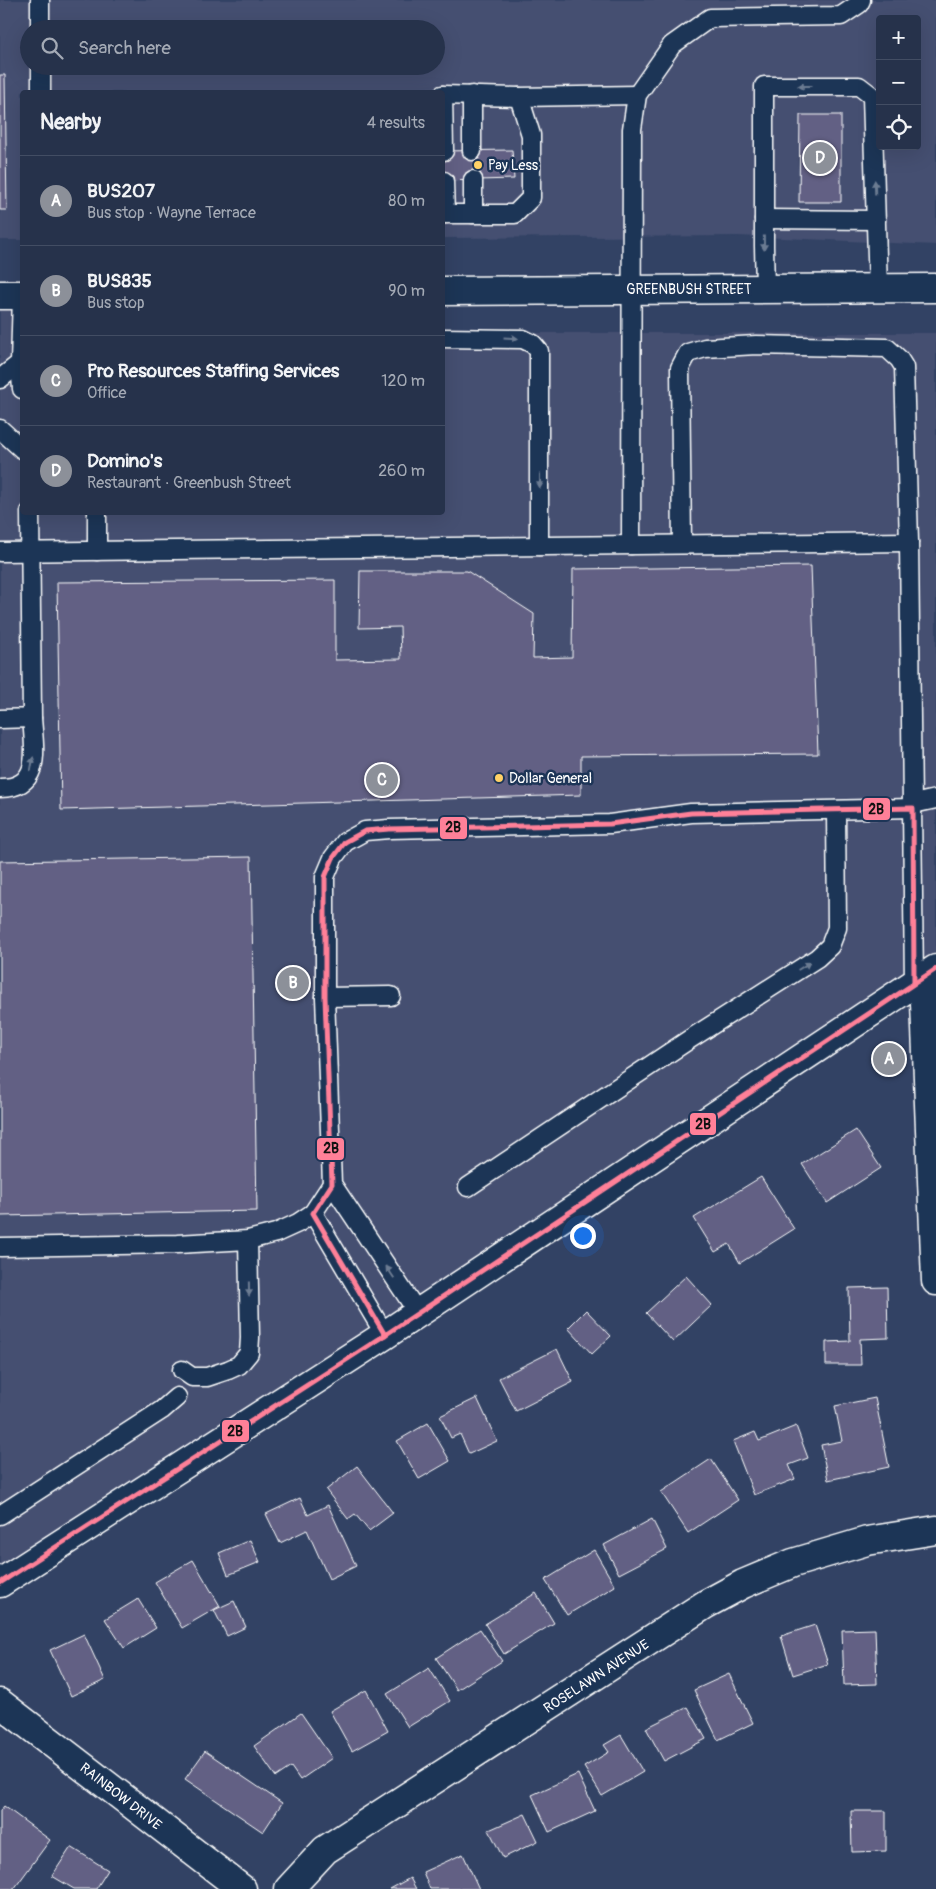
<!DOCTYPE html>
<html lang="en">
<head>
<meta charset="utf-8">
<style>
  :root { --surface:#26324b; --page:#323e55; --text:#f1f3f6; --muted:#a4aab5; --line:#424d63; --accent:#8c9099 }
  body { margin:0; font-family:Pangolin,sans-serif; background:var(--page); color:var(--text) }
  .controls { position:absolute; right:15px; top:15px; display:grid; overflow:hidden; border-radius:5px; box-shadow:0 5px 20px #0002 }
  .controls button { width:45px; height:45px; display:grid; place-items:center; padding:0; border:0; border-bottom:1px solid var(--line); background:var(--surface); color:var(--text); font:25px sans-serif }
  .you { position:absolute; left:582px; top:1235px; width:18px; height:18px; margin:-12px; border:4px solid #fff; border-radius:50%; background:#1a73e8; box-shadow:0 0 0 8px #1a73e833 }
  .badge { display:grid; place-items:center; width:32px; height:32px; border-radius:50%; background:var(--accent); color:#fff; font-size:16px; font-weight:700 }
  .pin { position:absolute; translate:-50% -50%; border:2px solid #fff; box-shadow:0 1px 5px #0006 }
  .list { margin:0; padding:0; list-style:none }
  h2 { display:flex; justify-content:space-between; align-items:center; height:65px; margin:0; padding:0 20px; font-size:21px }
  h2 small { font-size:16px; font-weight:400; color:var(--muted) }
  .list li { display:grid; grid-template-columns:32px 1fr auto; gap:15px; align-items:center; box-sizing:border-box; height:90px; padding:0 20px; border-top:1px solid var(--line) }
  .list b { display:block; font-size:19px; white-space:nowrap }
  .list p { margin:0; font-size:16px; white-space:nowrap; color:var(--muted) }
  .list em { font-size:16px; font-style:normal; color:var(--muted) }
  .icon { flex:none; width:28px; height:28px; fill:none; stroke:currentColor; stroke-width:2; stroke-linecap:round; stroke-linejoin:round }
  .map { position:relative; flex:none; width:936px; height:1889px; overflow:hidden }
  .search { position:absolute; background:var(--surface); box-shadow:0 5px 20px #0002; left:20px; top:20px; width:425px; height:55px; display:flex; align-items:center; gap:12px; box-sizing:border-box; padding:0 18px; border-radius:28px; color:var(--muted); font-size:19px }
  .panel { position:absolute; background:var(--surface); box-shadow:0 5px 20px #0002; left:20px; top:90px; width:425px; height:425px; border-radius:5px }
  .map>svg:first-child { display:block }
  .built { fill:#444f71; fill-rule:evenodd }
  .building { fill:#626184; stroke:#fff }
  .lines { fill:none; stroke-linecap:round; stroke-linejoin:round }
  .service-casing { stroke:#fff; stroke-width:21 }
  .minor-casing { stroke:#fff; stroke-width:31 }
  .secondary-casing { stroke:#fff; stroke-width:31 }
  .service { stroke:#1d3557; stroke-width:18 }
  .minor { stroke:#1d3557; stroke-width:28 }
  .secondary { stroke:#1d3557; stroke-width:28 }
  .bus-1-casing { stroke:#1d3557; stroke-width:9 }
  .bus-1 { stroke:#ff8098; stroke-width:5 }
  .oneway { fill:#6c7c92 }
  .poi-dot { fill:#ffd166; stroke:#1d3557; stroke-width:2 }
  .labels { text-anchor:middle; stroke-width:5; stroke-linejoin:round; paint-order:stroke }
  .poi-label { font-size:14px; fill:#fff; stroke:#1d3557; text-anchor:start }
  .street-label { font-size:14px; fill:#fff; stroke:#1d3557 }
  .line-badge { stroke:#1d3557; stroke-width:2 }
  .pale-badge-label { font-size:14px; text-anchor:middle; font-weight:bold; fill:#111 }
</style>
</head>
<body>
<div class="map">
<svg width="936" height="1889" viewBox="0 0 936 1889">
  <rect width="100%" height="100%" fill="#324264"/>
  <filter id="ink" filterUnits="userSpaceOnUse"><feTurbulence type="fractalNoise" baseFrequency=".02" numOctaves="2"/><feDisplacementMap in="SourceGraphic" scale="10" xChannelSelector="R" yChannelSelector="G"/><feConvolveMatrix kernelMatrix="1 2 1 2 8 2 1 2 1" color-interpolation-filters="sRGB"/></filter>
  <g filter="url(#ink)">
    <g class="built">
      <path d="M0,0H936V245L738,236L443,238L442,92H22V240H0ZM880,19H917V146H880ZM29,29H436V66H29Z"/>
      <polygon points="0,295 22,295 22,512 442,512 443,333 936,333 936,969 0,1583"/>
    </g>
    <g class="building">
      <polygon points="0,75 5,75 7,210 0,210"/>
      <polygon points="800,115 841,115 841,202 799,202"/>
      <polygon points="512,150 514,179 442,181 442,151"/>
      <polygon points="811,566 818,754 581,756 581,795 61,810 57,582 335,580 335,660 401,659 400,627 359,628 360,571 467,571 534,614 533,658 572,657 573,569"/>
      <polygon points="251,857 257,1211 0,1216 0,861"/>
      <polygon points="856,1130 881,1168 827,1203 802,1164"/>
      <polygon points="761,1177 794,1229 740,1263 729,1244 715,1252 694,1218"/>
      <polygon points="686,1276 712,1305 673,1342 646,1313"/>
      <polygon points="887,1287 888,1338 860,1339 861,1365 826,1365 826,1342 850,1341 849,1288"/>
      <polygon points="586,1310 611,1336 592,1354 568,1328"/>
      <polygon points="557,1349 573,1382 516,1411 499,1378"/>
      <polygon points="477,1398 497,1441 469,1454 460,1434 451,1438 440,1416"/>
      <polygon points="875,1398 889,1467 828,1480 821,1445 842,1441 835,1406"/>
      <polygon points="428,1423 450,1461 419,1479 397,1441"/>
      <polygon points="796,1426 808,1458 789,1465 795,1479 754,1495 733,1441 755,1432 759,1441"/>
      <polygon points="711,1459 738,1500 688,1533 661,1492"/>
      <polygon points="357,1466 393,1513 369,1531 355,1514 348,1519 326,1490"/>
      <polygon points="300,1498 308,1515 328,1505 356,1566 329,1579 307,1530 280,1543 266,1514"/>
      <polygon points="652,1519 667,1549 619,1574 604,1545"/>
      <polygon points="250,1540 260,1562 228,1575 219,1553"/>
      <polygon points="594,1550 615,1586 567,1615 545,1580"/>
      <polygon points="193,1560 220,1606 182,1628 155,1582"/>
      <polygon points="536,1593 554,1623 504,1654 485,1624"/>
      <polygon points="138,1599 156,1628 124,1648 105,1619"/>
      <polygon points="234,1601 246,1627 227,1636 214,1610"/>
      <polygon points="815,1625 828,1664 793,1675 781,1636"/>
      <polygon points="480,1629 502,1661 457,1690 436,1658"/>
      <polygon points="875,1629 877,1684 844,1685 842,1630"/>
      <polygon points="84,1634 105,1680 71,1696 50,1650"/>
      <polygon points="429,1668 450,1701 408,1727 387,1694"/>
      <polygon points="729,1674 753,1723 718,1740 694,1690"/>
      <polygon points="366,1690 388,1731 352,1751 330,1711"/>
      <polygon points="688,1707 706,1739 664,1761 646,1728"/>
      <polygon points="301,1713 332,1758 300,1780 291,1767 276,1777 254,1746"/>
      <polygon points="621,1735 643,1772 602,1796 584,1767 609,1752 604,1745"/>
      <polygon points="205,1751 282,1803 263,1832 185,1779"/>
      <polygon points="578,1774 595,1811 549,1832 532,1795"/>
      <polygon points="4,1806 50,1840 14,1889 0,1889 0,1811"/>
      <polygon points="851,1811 886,1811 886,1851 852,1852"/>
      <polygon points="525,1814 538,1841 503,1858 489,1830"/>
      <polygon points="71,1847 108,1870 96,1889 74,1889 52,1876"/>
      <polygon points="463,1854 479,1889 430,1889 423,1872"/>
      <polygon points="410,1878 416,1889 390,1889"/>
    </g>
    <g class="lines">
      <g class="service-casing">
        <g id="service">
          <polyline points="40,0 40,29"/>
          <polyline points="41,66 41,92"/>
          <polyline points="442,95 519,97 637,95"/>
          <polyline points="443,95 444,151"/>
          <polyline points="472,95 472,151"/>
          <polyline points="473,180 473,214"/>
          <polyline points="444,181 445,214"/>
          <polyline points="442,214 515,214 531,198 531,135 519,97"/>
          <polyline points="764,219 876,220"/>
          <polyline points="765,288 764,246 764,86 859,86 872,96 878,289"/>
          <polyline points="22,296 20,363 22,389"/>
          <polyline points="442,338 523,339 533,344 539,351 539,546"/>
          <polyline points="0,379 20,363"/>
          <polyline points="0,429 22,449"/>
          <polyline points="97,512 97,551"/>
          <polyline points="682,544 680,368 688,353 705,348 756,345 887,348 899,359 904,367 909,542 914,983"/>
          <polyline points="631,545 632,129 637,95 672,45 710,18 841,16 859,4 861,0"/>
          <polyline points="0,552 909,542"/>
          <polyline points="0,719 32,718 30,512"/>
          <path d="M0,788C43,788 34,748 32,718"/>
          <polyline points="913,804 936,799"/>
          <polyline points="325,997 391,996"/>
          <polyline points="468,1187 690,1039 817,958 830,946 837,928 836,810"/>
          <polyline points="313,1213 385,1335"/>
          <polyline points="0,1247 177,1244 248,1240 276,1233 298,1223 313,1213 332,1184"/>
          <polyline points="418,1313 332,1184 325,997 325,877 333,858 345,842 365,831 389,829 610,824 691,813 913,808"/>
          <polyline points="182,1370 192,1377 207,1377 228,1370 239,1365 249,1353 250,1338 248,1240"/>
          <polyline points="0,1515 162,1410 177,1397"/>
        </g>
      </g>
      <g class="minor-casing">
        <g id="minor">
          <polyline points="924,977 936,1281"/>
          <polyline points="0,1703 242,1889"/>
          <polyline points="289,1889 325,1850 706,1604 743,1584 793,1563 867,1541 936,1530"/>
        </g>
      </g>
      <g class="secondary-casing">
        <g id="secondary">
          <polyline points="442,291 936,288"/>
          <polyline points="0,295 22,295"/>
          <polyline points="0,1583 385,1335 936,969"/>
        </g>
      </g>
      <use href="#service" class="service"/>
      <use href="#minor" class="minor"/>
      <use href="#secondary" class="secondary"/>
      <g class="bus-1-casing">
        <g id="bus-1">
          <polyline points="385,1335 313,1213 332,1184 325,997 325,877 333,858 345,842 365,831 389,829 610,824 691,813 913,808 914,983"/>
          <polyline points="0,1583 385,1335 936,969"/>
        </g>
      </g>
      <use href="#bus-1" class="bus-1"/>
    </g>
    <defs><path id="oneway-solid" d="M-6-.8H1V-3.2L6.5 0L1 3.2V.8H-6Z" transform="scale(1.25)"/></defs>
    <g class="oneway">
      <use href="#oneway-solid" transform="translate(805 86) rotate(180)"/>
      <use href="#oneway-solid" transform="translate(875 187) rotate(-92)"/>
      <use href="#oneway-solid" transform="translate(764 243) rotate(89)"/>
      <use href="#oneway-solid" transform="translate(511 338) rotate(3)"/>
      <use href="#oneway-solid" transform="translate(540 481) rotate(90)"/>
      <use href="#oneway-solid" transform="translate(32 764) rotate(-80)"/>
      <use href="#oneway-solid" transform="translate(804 966) rotate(-32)"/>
      <use href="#oneway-solid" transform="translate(390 1272) rotate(-124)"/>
      <use href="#oneway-solid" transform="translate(249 1289) rotate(89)"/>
    </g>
  </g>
  <g class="poi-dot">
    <circle cx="478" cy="165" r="5"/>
    <circle cx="499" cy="778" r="5"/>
  </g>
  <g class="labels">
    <g class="poi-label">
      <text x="488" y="170">Pay Less</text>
      <text x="509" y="783">Dollar General</text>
    </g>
    <g class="street-label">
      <text x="689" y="294">GREENBUSH STREET</text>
      <text transform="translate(596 1676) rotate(-33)" y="5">ROSELAWN AVENUE</text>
      <text transform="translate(121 1796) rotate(38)" y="5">RAINBOW DRIVE</text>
    </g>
  </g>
  <g class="line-badge">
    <rect x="862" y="797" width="29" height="24" rx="5" fill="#ff8098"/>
    <rect x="439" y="816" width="29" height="24" rx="5" fill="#ff8098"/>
    <rect x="689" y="1112" width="28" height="24" rx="5" fill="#ff8098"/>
    <rect x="316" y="1137" width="29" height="24" rx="5" fill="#ff8098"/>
    <rect x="221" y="1419" width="29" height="24" rx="5" fill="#ff8098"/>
  </g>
  <g class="pale-badge-label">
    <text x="876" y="814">2B</text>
    <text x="453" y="832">2B</text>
    <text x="703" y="1129">2B</text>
    <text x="331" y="1153">2B</text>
    <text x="235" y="1436">2B</text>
  </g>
</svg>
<div class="controls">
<button>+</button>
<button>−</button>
<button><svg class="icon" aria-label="locate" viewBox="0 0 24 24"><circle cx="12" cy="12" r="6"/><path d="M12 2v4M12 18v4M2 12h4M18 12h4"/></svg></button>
</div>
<div class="you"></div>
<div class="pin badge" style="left:889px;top:1059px">A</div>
<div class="pin badge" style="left:293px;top:983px">B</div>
<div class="pin badge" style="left:382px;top:780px">C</div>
<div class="pin badge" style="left:820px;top:158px">D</div>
<div class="search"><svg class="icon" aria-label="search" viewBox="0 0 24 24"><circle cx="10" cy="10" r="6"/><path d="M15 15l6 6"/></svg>Search here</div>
<section class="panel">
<h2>Nearby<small>4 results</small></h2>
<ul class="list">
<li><span class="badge">A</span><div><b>BUS207</b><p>Bus stop · Wayne Terrace</p></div><em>80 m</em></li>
<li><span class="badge">B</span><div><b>BUS835</b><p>Bus stop</p></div><em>90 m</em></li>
<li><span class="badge">C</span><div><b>Pro Resources Staffing Services</b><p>Office</p></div><em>120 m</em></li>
<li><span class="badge">D</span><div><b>Domino's</b><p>Restaurant · Greenbush Street</p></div><em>260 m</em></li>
</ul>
</section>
</div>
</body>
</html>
